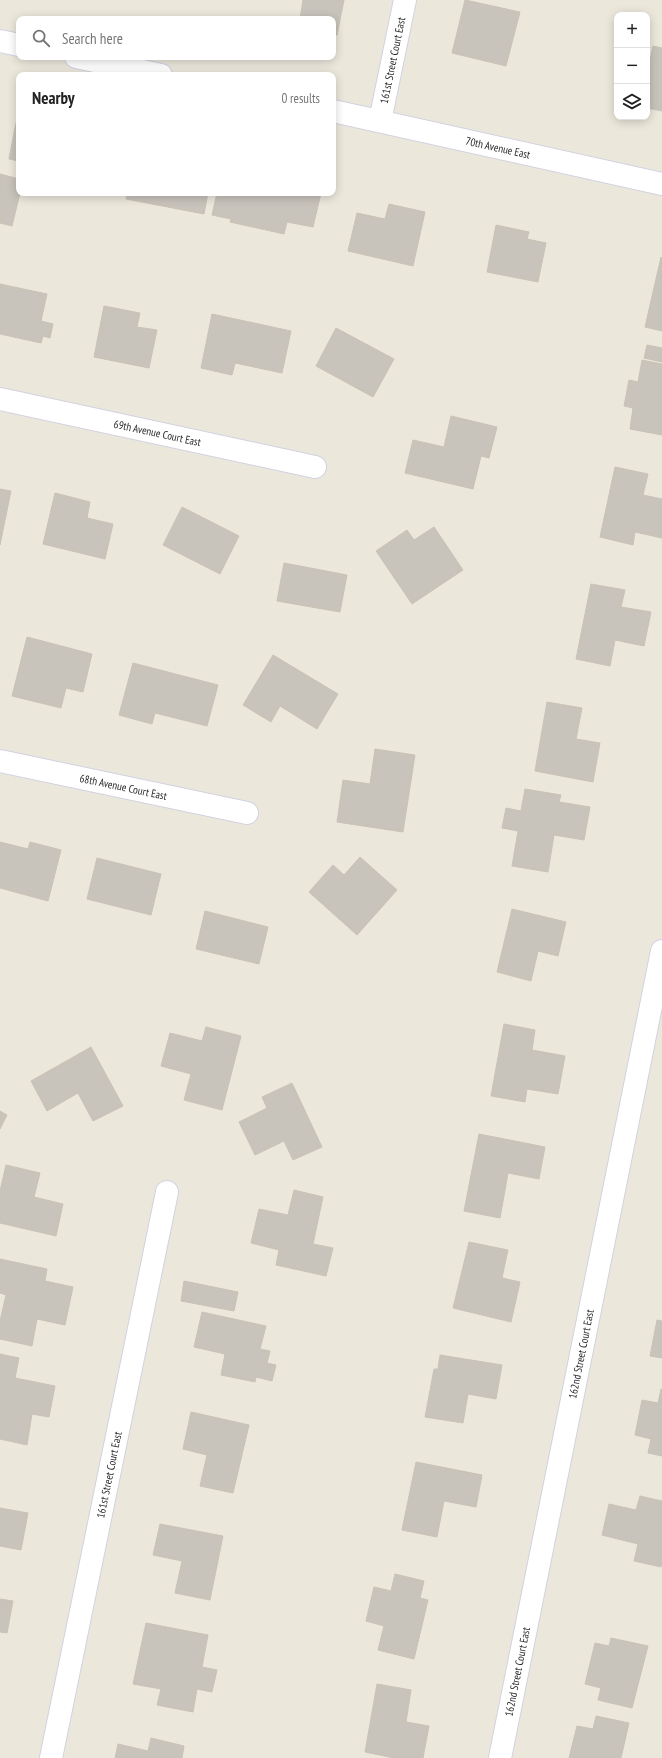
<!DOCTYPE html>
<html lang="en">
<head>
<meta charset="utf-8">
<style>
  :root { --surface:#fff; --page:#f6f6f6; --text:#222; --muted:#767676; --line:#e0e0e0 }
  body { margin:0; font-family:"PT Sans Narrow",sans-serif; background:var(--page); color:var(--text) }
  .controls { position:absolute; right:12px; top:12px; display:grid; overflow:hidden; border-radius:8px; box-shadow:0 2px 10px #0003 }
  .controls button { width:36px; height:36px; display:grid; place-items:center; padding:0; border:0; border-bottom:1px solid var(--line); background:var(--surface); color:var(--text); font:20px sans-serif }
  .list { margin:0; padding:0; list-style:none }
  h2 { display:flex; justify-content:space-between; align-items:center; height:52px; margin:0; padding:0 16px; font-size:17px }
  h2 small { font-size:13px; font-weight:400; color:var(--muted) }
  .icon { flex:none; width:22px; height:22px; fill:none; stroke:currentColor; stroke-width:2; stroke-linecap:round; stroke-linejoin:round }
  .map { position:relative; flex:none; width:662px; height:1758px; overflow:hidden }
  .search { position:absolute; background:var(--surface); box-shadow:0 2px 10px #0003; left:16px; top:16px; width:320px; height:44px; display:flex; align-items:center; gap:10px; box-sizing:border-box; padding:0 14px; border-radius:8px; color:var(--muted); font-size:15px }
  .panel { position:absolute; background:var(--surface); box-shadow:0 2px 10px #0003; left:16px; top:72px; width:320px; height:124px; border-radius:8px }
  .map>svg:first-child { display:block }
  .building { fill:#c8c3bb; stroke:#c8c3b5 }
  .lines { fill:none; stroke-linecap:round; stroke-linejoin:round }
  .minor-casing { stroke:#d1d2e3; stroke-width:24 }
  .minor { stroke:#fff; stroke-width:22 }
  .labels { text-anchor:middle; stroke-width:3; stroke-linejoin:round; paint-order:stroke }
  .street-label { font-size:11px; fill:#2a2a2a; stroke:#fff }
</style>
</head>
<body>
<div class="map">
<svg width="662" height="1758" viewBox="0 0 662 1758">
  <rect width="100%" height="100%" fill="#ece7db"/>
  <g class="building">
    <polygon points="303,0 344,0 337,35 333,35 333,19 300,19"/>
    <polygon points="465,0 520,12 506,66 452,53"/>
    <polygon points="653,46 662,48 662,111 647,108 647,75"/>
    <polygon points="16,123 19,124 19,161 9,159"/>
    <polygon points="0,174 19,179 20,193 12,226 0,223"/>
    <polygon points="127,193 208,193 204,214 126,199"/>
    <polygon points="217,193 321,193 313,227 287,222 284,234 230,222 231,219 212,215"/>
    <polygon points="389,204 425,212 413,266 348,251 357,213 385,219"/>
    <polygon points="496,225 529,232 527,239 546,243 538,282 487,272"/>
    <polygon points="661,257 662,258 662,331 645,327"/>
    <polygon points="0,284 47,294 41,321 53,324 50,338 43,336 41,343 0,334"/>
    <polygon points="104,306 140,313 137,327 157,330 149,368 94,357"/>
    <polygon points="212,314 291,331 282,373 235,363 232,375 201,368"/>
    <polygon points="336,328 394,359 373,397 316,366"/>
    <polygon points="647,345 662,348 662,362 644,358"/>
    <polygon points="642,360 662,364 662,435 630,429 633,408 624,406 629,380 638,382"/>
    <polygon points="451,416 497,427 489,458 481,456 473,489 405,473 413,440 444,447"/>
    <polygon points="615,467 648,474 643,495 662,499 662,538 635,532 633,545 600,537"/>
    <polygon points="0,489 11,491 0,545"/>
    <polygon points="55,493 90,502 87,518 113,524 105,559 43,544"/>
    <polygon points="182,507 239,536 220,574 163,545"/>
    <polygon points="434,527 463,570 412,604 376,551 407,530 414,540"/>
    <polygon points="284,563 347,575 340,612 277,601"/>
    <polygon points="591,584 625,590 621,607 651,612 644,646 615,640 610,666 576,659"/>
    <polygon points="27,637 92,654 83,692 66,688 61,708 12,696"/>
    <polygon points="273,655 338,694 317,729 280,706 271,722 243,705"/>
    <polygon points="133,663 218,685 207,726 155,713 152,724 119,715"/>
    <polygon points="547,702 582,708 576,739 600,743 593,782 535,771"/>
    <polygon points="375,749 415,755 403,832 337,822 343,780 370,784"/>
    <polygon points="525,789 561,795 559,802 590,807 584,840 554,835 548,872 512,866 518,831 502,828 506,808 521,811"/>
    <polygon points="0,842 28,849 30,842 61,850 48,901 0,888"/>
    <polygon points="360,857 397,890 357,935 309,892 333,865 344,875"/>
    <polygon points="97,858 161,874 151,915 87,899"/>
    <polygon points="512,909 566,922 558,956 538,951 531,981 497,972"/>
    <polygon points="205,911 268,927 259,964 196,949"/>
    <polygon points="504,1024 535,1030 532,1050 565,1056 558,1094 527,1089 525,1102 491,1096"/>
    <polygon points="206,1027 241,1036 222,1110 184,1100 191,1074 161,1066 170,1033 202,1041"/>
    <polygon points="91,1047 123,1106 93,1121 78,1093 47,1111 31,1081"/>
    <polygon points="292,1083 322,1147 293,1160 284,1141 255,1155 239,1122 267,1108 262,1097"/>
    <polygon points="0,1111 7,1115 0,1129"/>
    <polygon points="479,1134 545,1147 539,1179 508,1173 500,1218 464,1211"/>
    <polygon points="6,1165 40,1173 34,1197 63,1204 56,1236 0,1223 0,1191"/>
    <polygon points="294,1190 323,1197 313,1244 333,1248 326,1276 276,1265 279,1250 251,1243 259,1209 288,1215"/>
    <polygon points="469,1242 508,1250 502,1278 520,1282 511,1322 453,1308"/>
    <polygon points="0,1259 47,1269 45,1281 73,1287 65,1325 37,1319 32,1346 0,1339 0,1321 6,1295 0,1293"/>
    <polygon points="184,1281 238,1292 234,1311 181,1301"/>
    <polygon points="202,1312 266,1326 260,1349 270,1351 267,1363 276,1365 272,1381 256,1377 255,1382 221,1375 225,1354 194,1347"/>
    <polygon points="657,1320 662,1321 662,1358 650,1356"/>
    <polygon points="0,1354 19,1358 15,1378 55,1386 49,1417 32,1414 27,1445 0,1439"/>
    <polygon points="440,1355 502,1365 496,1399 468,1394 463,1423 425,1417 434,1369 438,1369"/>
    <polygon points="661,1389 662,1389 662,1456 648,1453 651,1439 635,1435 642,1400 658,1403"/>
    <polygon points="191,1412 249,1425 233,1493 200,1486 207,1455 183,1449"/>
    <polygon points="416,1462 482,1475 476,1507 444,1501 437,1537 402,1530"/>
    <polygon points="640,1496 662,1501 662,1560 661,1567 634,1561 638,1544 602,1535 609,1504 636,1510"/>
    <polygon points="0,1508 28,1513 21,1550 0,1546"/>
    <polygon points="160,1524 223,1536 210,1600 175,1593 182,1561 153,1555"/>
    <polygon points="395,1574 424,1581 420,1598 428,1600 414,1659 378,1650 384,1626 366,1621 374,1587 391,1591"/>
    <polygon points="0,1599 13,1601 7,1633 0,1632"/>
    <polygon points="146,1623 208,1635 202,1667 217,1670 212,1692 197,1689 193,1712 157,1705 161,1689 133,1684"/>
    <polygon points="611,1638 648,1646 632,1708 598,1700 601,1688 585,1684 595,1643 609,1646"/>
    <polygon points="377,1684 411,1690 406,1722 429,1726 423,1758 394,1758 365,1752"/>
    <polygon points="596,1716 629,1723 621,1758 569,1758 577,1726 593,1729"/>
    <polygon points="151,1738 184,1746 182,1758 115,1758 118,1744 148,1751"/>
  </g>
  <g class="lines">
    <g class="minor-casing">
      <g id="minor">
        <polyline points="0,41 19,45"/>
        <polyline points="76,57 161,75"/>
        <path id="s1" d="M333,111L662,184"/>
        <path id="s2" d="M380,121L405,0"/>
        <path id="s3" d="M0,399L315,467"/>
        <path id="s4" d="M0,761L247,813"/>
        <path id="s5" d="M51,1758L167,1192"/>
        <path id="s6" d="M500,1758L662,951"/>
      </g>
    </g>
    <use href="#minor" class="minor"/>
  </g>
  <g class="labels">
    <g class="street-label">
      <text dy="4" stroke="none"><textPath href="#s2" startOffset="62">161st Street Court East</textPath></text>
      <text dy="4" stroke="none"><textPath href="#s1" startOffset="169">70th Avenue East</textPath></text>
      <text dy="4" stroke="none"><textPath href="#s3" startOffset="161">69th Avenue Court East</textPath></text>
      <text dy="4" stroke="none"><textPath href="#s4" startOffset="126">68th Avenue Court East</textPath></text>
      <text dy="4" stroke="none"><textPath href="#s6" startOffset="412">162nd Street Court East</textPath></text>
      <text dy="4" stroke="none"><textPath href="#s5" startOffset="289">161st Street Court East</textPath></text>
      <text dy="4" stroke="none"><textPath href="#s6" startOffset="88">162nd Street Court East</textPath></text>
    </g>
  </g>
</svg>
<div class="controls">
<button>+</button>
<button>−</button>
<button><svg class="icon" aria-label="layers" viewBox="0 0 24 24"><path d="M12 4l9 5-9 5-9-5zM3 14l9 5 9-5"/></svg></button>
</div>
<div class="search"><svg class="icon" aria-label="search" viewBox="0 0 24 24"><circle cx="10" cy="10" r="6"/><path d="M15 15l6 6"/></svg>Search here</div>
<section class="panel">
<h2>Nearby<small>0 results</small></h2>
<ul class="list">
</ul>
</section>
</div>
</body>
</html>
